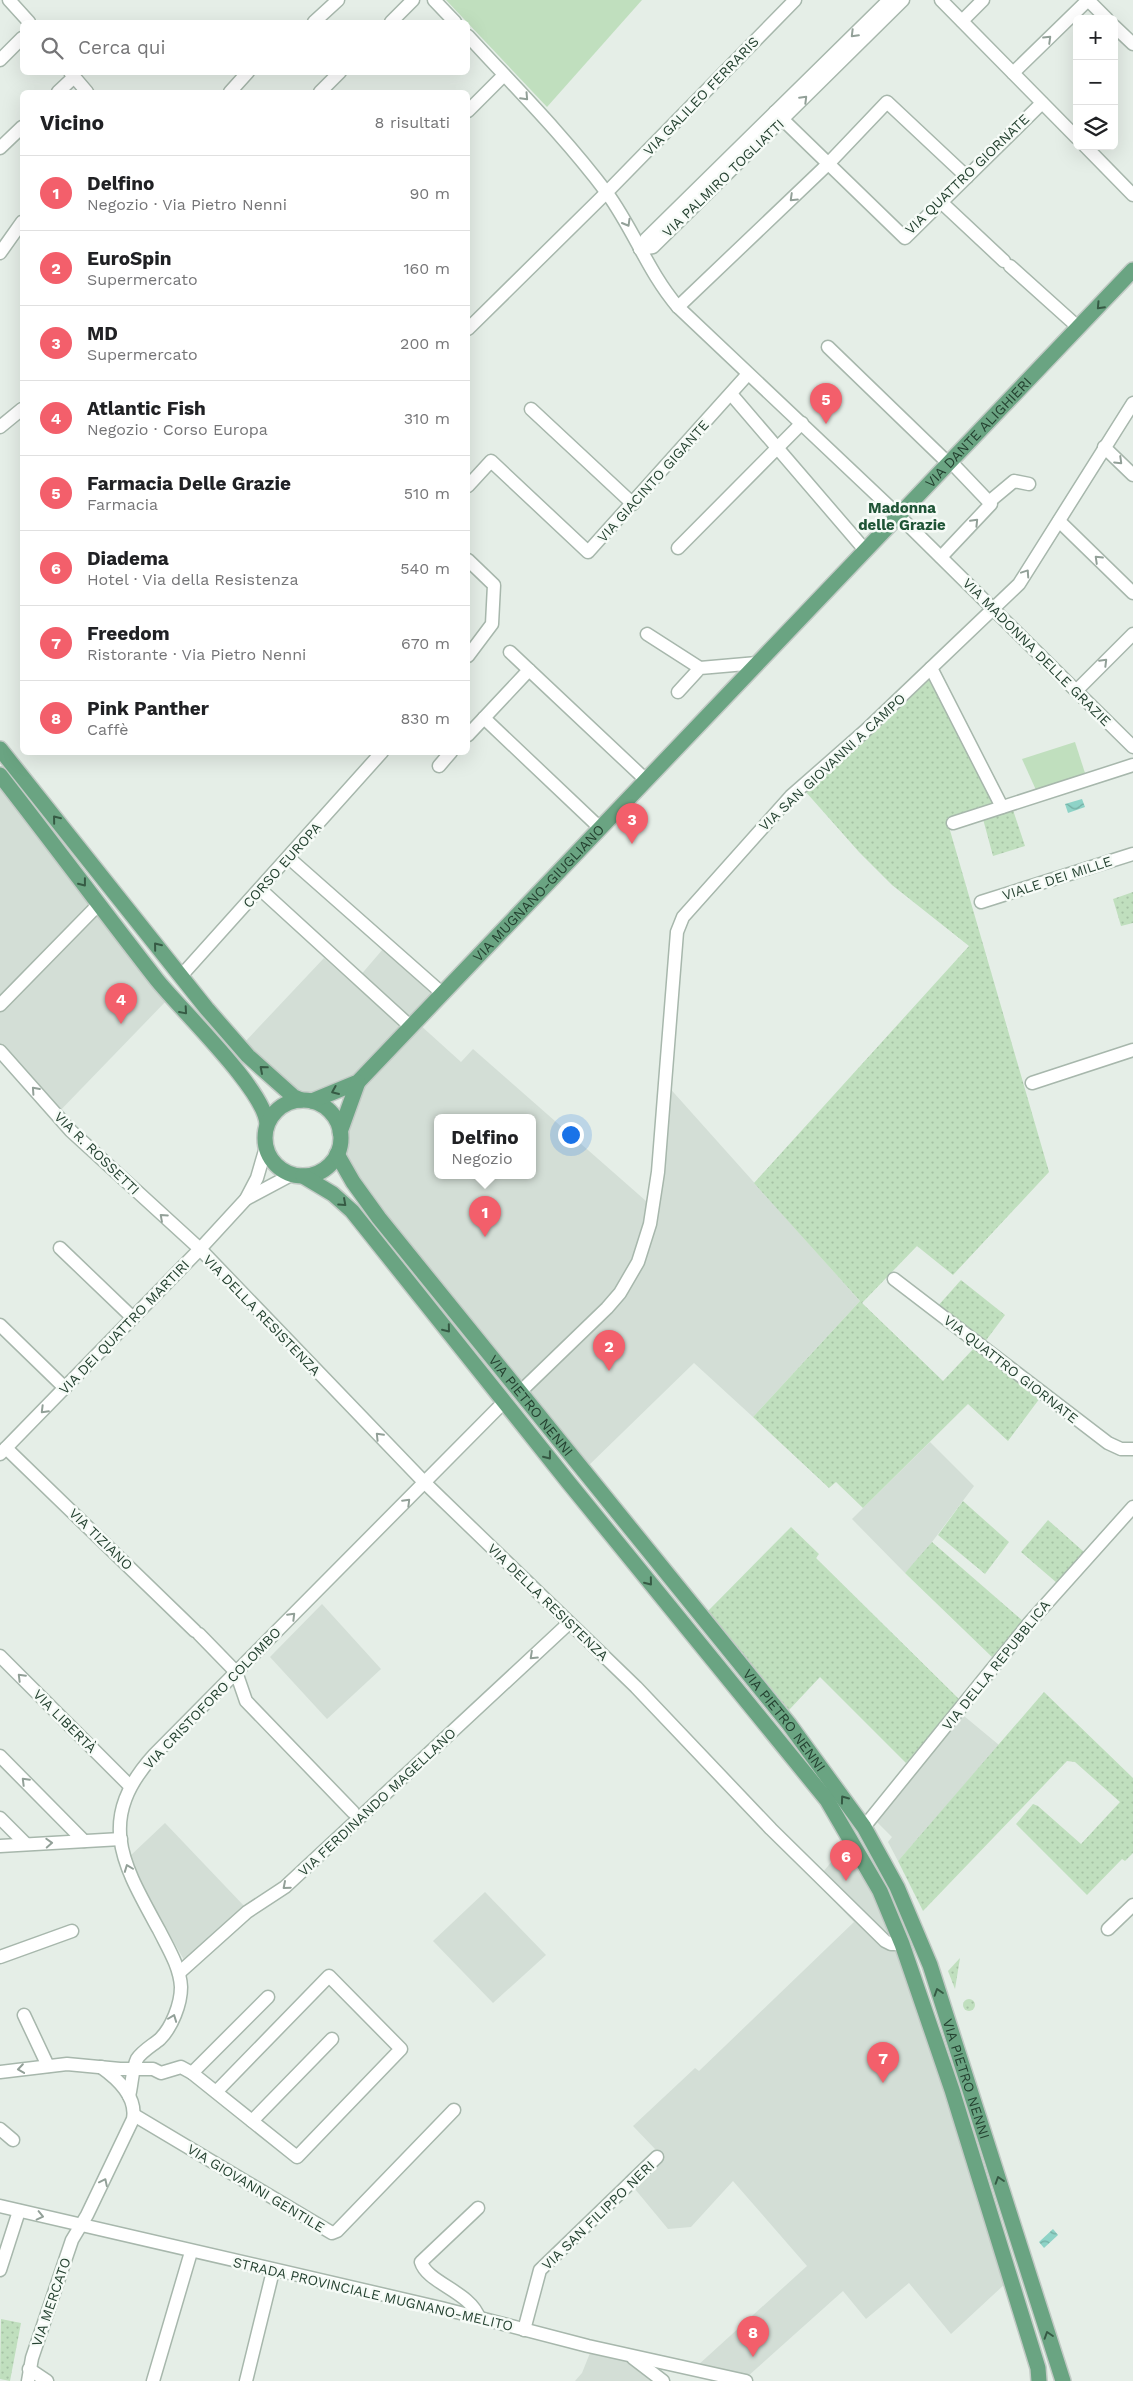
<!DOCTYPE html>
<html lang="it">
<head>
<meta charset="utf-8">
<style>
  :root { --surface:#fff; --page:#f2f2f2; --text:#202124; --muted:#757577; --line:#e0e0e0; --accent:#f35f6b }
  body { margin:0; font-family:"Work Sans",sans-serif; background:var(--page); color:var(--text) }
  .controls { position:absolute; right:15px; top:15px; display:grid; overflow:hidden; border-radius:8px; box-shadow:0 5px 20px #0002 }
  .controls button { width:45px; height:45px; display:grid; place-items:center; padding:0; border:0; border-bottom:1px solid var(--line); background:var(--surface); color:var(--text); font:25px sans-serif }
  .you { position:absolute; left:570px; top:1134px; width:18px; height:18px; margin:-12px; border:4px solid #fff; border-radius:50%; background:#1a73e8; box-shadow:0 0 0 8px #1a73e833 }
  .badge { display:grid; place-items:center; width:32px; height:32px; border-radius:50%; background:var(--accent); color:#fff; font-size:16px; font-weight:700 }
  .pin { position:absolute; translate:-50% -41px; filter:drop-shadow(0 1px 2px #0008) }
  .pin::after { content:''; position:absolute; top:26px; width:18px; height:15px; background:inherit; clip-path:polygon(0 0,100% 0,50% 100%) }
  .popup { position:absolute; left:434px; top:1114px; width:102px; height:65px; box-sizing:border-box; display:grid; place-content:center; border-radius:8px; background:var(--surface); filter:drop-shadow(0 1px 4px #0005); font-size:16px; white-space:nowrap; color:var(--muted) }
  .popup b { font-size:19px; color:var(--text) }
  .popup::after { content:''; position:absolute; left:50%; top:100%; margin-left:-10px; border:10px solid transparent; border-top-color:var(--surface) }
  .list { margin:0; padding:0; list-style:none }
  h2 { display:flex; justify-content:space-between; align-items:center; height:65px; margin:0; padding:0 20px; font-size:21px }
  h2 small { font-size:16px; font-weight:400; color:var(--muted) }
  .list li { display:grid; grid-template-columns:32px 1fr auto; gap:15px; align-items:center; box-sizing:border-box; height:75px; padding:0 20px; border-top:1px solid var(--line) }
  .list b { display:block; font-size:19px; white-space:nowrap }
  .list p { margin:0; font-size:16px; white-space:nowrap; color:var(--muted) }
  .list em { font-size:16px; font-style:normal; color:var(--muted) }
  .icon { flex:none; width:28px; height:28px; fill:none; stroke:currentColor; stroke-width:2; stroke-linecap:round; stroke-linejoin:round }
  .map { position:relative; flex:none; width:1133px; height:2381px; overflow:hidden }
  .search { position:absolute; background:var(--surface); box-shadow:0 5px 20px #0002; left:20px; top:20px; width:450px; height:55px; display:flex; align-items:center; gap:12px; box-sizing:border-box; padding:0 18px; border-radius:8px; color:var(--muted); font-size:19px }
  .panel { position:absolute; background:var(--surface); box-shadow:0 5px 20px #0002; left:20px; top:90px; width:450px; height:665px; border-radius:8px }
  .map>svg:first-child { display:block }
  .built { fill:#d3ded6; fill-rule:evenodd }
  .grass { fill:url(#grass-dots) }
  .green { fill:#c0dfbe }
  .water { fill:url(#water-waves) }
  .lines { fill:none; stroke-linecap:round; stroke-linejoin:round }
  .minor-casing { stroke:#a7b7ac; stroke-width:15 }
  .major-casing { stroke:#c2cac5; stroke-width:18 }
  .minor { stroke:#fff; stroke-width:12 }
  .major { stroke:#6aa482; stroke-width:15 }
  .oneway { stroke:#92a098 }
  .oneway2 { stroke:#365a44 }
  .labels { text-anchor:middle; stroke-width:5; stroke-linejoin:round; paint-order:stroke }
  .street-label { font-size:14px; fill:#244130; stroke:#f6fbf7 }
  .neighbourhood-label { font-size:15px; font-weight:bold; fill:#1f5436; stroke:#f6fbf7 }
</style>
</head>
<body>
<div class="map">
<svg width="1133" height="2381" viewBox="0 0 1133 2381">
  <defs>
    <pattern id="grass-dots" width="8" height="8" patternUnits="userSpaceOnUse" patternTransform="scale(1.25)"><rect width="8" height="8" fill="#c0dfbe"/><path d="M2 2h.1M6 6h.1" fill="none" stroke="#a5c1a4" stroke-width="1.8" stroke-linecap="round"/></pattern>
    <pattern id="water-waves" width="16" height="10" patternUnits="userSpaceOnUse" patternTransform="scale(1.25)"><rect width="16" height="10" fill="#8ed3c7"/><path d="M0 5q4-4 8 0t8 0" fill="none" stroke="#74ada2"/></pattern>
  </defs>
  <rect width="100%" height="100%" fill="#e5eee7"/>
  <g class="built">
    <polygon points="0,783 168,999 53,1118 0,1060"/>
    <polygon points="383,949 437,995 356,1078 312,1097 301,1096 243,1044 324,958 353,984"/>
    <path d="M419,1024L461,1062L473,1049L646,1201H657L666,1084L860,1301L753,1417L694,1363L586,1468L392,1228L341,1153L345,1144L344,1134L362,1084ZM438,1118H532V1176H438Z"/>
    <polygon points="930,1442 974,1486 920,1558 905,1573 852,1519"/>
    <polygon points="322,1604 381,1669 327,1719 270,1657"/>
    <polygon points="964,1716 999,1745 898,1861 888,1842 892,1837 877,1822 879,1815"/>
    <polygon points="165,1823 245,1907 186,1963 144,1892 129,1857"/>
    <polygon points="849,1840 877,1894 945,2084 1006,2283 951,2334 909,2283 866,2319 843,2291 747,2377 697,2366 807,2266 733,2181 691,2227 668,2229 625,2177 655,2149 633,2126 695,2068 699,2071 854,1922 815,1882"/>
    <polygon points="485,1892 546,1955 493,2003 433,1941"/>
    <polygon points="590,2353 626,2361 654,2381 575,2381 582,2373"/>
  </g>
  <g class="grass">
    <polygon points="931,678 995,804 947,820 1049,1172 953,1275 917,1246 862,1303 943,1381 975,1347 1040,1398 1008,1441 968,1404 863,1508 836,1482 829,1488 753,1417 860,1301 754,1183 969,946 892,885 859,852 805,791 877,729"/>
    <polygon points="1013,810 1025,846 993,856 983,819"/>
    <polygon points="1133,892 1133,923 1121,926 1113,899"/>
    <polygon points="961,1280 1005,1315 984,1343 937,1307"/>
    <polygon points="963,1501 1009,1542 985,1574 938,1535"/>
    <polygon points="1048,1520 1084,1552 1057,1583 1021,1552"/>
    <polygon points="791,1527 819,1554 816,1558 960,1700 906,1763 820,1677 789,1710 708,1611"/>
    <polygon points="932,1542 1023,1621 992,1657 905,1573"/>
    <polygon points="1044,1692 1133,1778 1133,1853 1125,1861 1122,1859 1087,1895 1016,1824 1033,1804 1038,1806 1081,1844 1120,1802 1075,1762 1067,1761 923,1911 898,1861"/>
    <polygon points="960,1958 955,1989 948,1971"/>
    <circle cx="969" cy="2005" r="6"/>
    <polygon points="1,2319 21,2323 10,2381 0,2379"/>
  </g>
  <g class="green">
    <polygon points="446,0 642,0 547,107"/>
    <polygon points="1075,742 1085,773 1036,790 1022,759"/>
  </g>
  <g class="water">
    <polygon points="1082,799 1085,807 1068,813 1065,804"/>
    <polygon points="1053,2229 1058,2235 1044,2248 1039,2242"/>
  </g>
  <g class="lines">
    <g class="minor-casing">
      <g id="minor">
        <polyline points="9,0 29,22"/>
        <polyline points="434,0 455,22"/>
        <polyline points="941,0 1077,138"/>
        <polyline points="962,21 983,0"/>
        <polyline points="314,22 338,0"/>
        <polyline points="391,22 413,0"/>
        <polyline points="1114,26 1133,44"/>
        <path d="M468,36C515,87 565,137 607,193C634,230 648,272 678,307L898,515L1133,747"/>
        <polyline points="0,60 22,38"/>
        <polyline points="70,72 87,92"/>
        <polyline points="1013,73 1088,0 1107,19"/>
        <polyline points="58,92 74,77"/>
        <polyline points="230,92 248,72"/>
        <polyline points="320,92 340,72"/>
        <polyline points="468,111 504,75"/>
        <polyline points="775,112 905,238 1042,103"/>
        <polyline points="1085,146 1133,195"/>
        <polyline points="0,148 22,127"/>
        <polyline points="941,202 1004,261"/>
        <polyline points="640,249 653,247 903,0"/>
        <polyline points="640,249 646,239 889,0"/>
        <polyline points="0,253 22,222"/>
        <polyline points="1010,266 1079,328"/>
        <polyline points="678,307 828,164 887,102 967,177"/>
        <polyline points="468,329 606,193 795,0"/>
        <polyline points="828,347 948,463"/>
        <polyline points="731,394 865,550"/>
        <polyline points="531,409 633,504"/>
        <polyline points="0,427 22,409"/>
        <polyline points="1104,447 1133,475"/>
        <polyline points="468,486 491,461 588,552 748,374"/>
        <polyline points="990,501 1014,481 1029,484"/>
        <polyline points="1059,521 1133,593"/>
        <polyline points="678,548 802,423"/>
        <polyline points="941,557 991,504 950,461"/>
        <polyline points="468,560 494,585 492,624 468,656"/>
        <polyline points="647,634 700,668"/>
        <polyline points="510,652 646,780"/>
        <polyline points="931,668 1002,807"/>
        <polyline points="1076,691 1133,634"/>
        <polyline points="678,692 700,668 757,663"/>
        <polyline points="484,718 600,828"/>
        <polyline points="468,735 529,670"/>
        <polyline points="439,766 451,752"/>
        <polyline points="953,823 1133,765"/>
        <polyline points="289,858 443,994"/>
        <polyline points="260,889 411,1027"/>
        <polyline points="981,902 1133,854"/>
        <polyline points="181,976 382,752"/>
        <polyline points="0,1005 99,904"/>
        <polyline points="0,1051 71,1131 200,1249 425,1483 636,1687 771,1829 885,1941 891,1944 902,1944"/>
        <polyline points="1032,1083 1133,1050"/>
        <polyline points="246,1199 293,1174"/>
        <polyline points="60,1248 133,1318"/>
        <polyline points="894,1279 1108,1443 1121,1449 1133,1449"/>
        <polyline points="0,1325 65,1388"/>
        <polyline points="520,1392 607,1308 620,1293 638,1262 650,1224 658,1172 677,932 683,917 791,796 865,731 1019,584 1133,403"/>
        <polyline points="6,1448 195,1631"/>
        <polyline points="0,1454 200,1249 246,1199 257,1178 266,1147"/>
        <polyline points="199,1634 236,1672 246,1701 353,1812"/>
        <polyline points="0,1656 130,1786"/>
        <polyline points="0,1756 84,1841"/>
        <polyline points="0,1818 26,1844"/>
        <polyline points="864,1827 1030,1622 1133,1507"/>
        <polyline points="0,1846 121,1839"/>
        <polyline points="1108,1929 1133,1905"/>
        <polyline points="0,1957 72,1931"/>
        <polyline points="179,1973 247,1912 285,1887 569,1623"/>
        <polyline points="24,2015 48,2066"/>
        <polyline points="0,2072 67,2064 120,2069 153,2069 161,2073 181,2067 192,2073 268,1997"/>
        <polyline points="192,2073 297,2157 401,2049 329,1976 216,2092"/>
        <path d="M129,2096C132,2085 132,2069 137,2059C142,2051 153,2045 160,2039C172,2027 181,2004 181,1987C180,1967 168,1948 159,1930C123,1864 95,1820 154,1755L505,1401"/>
        <polyline points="134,2115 332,2233 337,2231 454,2110"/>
        <polyline points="252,2121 332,2039"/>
        <polyline points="0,2129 13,2140"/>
        <polyline points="0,2206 441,2308 588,2346 746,2381"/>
        <path d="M478,2208L421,2262C427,2283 471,2292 479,2318"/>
        <polyline points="0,2270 19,2211"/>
        <polyline points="524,2330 540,2270 657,2157"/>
        <polyline points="633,2358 663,2381"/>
        <polyline points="29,2369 47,2381"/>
        <path d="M28,2381L32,2358L72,2240L87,2215L133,2119C137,2097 118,2079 101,2067"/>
        <polyline points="153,2381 191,2252"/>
        <polyline points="246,2381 273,2271"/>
      </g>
    </g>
    <g class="major-casing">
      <g id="major">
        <polyline points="0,749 207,1009 248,1056 294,1097 301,1100"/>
        <path d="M0,775C53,843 104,912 157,980C181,1010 265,1090 267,1124"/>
        <circle cx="303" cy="1138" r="38"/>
        <path id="s1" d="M312,1101L358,1082L1133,270"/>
        <polyline points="340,1132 358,1082"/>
        <path id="s2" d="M337,1154L353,1182L379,1218L789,1724L864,1827L897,1887L930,1965L1063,2381"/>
        <polyline points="303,1176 333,1194 352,1211 569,1483 827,1800 880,1891 902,1944 952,2090 1038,2368 1039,2381"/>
      </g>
    </g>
    <use href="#minor" class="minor"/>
    <use href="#major" class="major"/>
  </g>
  <defs><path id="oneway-chevron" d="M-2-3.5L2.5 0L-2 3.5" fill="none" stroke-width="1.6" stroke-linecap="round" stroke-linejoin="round" transform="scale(1.25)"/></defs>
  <g class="oneway">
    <use href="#oneway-chevron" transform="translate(854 34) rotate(135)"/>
    <use href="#oneway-chevron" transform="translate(1048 39) rotate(-44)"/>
    <use href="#oneway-chevron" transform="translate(525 97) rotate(47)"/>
    <use href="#oneway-chevron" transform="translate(804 99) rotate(-45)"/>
    <use href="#oneway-chevron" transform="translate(793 198) rotate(136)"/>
    <use href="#oneway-chevron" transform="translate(627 223) rotate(60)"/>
    <use href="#oneway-chevron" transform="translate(1119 461) rotate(44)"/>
    <use href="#oneway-chevron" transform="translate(975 522) rotate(-46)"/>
    <use href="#oneway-chevron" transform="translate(1098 559) rotate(-136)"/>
    <use href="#oneway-chevron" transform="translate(1026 573) rotate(-56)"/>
    <use href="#oneway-chevron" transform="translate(1104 662) rotate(-45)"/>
    <use href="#oneway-chevron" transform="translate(35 1090) rotate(-132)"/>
    <use href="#oneway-chevron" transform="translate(163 1217) rotate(-138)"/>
    <use href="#oneway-chevron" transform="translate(44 1410) rotate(135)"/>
    <use href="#oneway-chevron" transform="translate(379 1436) rotate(-134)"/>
    <use href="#oneway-chevron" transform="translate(407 1502) rotate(-45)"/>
    <use href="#oneway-chevron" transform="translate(292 1616) rotate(-45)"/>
    <use href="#oneway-chevron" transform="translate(533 1656) rotate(137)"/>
    <use href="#oneway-chevron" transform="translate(21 1677) rotate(-135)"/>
    <use href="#oneway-chevron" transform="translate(25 1781) rotate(-135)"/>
    <use href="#oneway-chevron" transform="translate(49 1843) rotate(-3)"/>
    <use href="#oneway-chevron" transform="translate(128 1868) rotate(-111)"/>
    <use href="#oneway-chevron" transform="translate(286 1886) rotate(139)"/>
    <use href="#oneway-chevron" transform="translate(173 2018) rotate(-69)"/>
    <use href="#oneway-chevron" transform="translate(21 2069) rotate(172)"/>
    <use href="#oneway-chevron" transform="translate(104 2182) rotate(-64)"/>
    <use href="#oneway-chevron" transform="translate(40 2216) rotate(13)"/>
  </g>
  <g class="oneway2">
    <use href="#oneway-chevron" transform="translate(1100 306) rotate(133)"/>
    <use href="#oneway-chevron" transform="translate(56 819) rotate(-129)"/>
    <use href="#oneway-chevron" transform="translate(83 883) rotate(52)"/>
    <use href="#oneway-chevron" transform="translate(157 946) rotate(-129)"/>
    <use href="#oneway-chevron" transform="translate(184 1011) rotate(49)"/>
    <use href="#oneway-chevron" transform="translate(263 1069) rotate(-139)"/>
    <use href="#oneway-chevron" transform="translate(335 1091) rotate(157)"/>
    <use href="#oneway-chevron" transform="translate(343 1203) rotate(42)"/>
    <use href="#oneway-chevron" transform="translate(447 1329) rotate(51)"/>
    <use href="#oneway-chevron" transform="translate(548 1456) rotate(52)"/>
    <use href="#oneway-chevron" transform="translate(649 1582) rotate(51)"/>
    <use href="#oneway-chevron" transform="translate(844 1799) rotate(-126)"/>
    <use href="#oneway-chevron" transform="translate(938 1992) rotate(-108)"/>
    <use href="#oneway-chevron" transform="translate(999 2180) rotate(-108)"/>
    <use href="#oneway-chevron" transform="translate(1048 2335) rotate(-108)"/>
  </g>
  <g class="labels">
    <g class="street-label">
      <text transform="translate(701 96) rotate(-46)" y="5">VIA GALILEO FERRARIS</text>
      <text transform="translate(967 174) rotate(-44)" y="5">VIA QUATTRO GIORNATE</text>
      <text transform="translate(723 178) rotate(-44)" y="5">VIA PALMIRO TOGLIATTI</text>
      <text dy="5" stroke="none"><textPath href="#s1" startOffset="948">VIA DANTE ALIGHIERI</textPath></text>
      <text transform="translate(653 481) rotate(-48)" y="5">VIA GIACINTO GIGANTE</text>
      <text transform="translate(1037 652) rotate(45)" y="5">VIA MADONNA DELLE GRAZIE</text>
      <text transform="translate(832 762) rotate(-43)" y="5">VIA SAN GIOVANNI A CAMPO</text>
      <text transform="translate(282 865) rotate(-48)" y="5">CORSO EUROPA</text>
      <text transform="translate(1057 878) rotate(-18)" y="5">VIALE DEI MILLE</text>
      <text dy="5" stroke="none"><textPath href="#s1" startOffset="311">VIA MUGNANO-GIUGLIANO</textPath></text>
      <text transform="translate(97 1153) rotate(44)" y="5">VIA R. ROSSETTI</text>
      <text transform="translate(262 1315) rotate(46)" y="5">VIA DELLA RESISTENZA</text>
      <text transform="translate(124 1327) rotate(-46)" y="5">VIA DEI QUATTRO MARTIRI</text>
      <text transform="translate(1011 1369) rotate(38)" y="5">VIA QUATTRO GIORNATE</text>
      <text dy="5" stroke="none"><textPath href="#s2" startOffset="318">VIA PIETRO NENNI</textPath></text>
      <text transform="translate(101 1539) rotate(44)" y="5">VIA TIZIANO</text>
      <text transform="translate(548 1602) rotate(44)" y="5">VIA DELLA RESISTENZA</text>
      <text transform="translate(996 1665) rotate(-51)" y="5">VIA DELLA REPUBBLICA</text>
      <text transform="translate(212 1698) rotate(-46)" y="5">VIA CRISTOFORO COLOMBO</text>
      <text transform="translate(65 1721) rotate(45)" y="5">VIA LIBERTÀ</text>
      <text dy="5" stroke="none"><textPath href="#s2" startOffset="722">VIA PIETRO NENNI</textPath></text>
      <text transform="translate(377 1802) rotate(-43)" y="5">VIA FERDINANDO MAGELLANO</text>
      <text dy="5" stroke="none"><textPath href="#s2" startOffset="1128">VIA PIETRO NENNI</textPath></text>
      <text transform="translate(256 2188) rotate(31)" y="5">VIA GIOVANNI GENTILE</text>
      <text transform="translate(598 2215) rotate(-44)" y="5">VIA SAN FILIPPO NERI</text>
      <text transform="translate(373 2294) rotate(13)" y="5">STRADA PROVINCIALE MUGNANO-MELITO</text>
      <text transform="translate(51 2302) rotate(-71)" y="5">VIA MERCATO</text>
    </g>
    <g class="neighbourhood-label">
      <text x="902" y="513">Madonna<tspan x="902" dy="17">delle Grazie</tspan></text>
    </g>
  </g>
</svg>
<div class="controls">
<button>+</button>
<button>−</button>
<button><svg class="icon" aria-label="layers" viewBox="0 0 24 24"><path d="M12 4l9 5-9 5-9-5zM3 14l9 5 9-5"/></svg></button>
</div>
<div class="you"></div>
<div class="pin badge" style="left:485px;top:1237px">1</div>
<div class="popup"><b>Delfino</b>Negozio</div>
<div class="pin badge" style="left:609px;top:1371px">2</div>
<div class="pin badge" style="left:632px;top:844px">3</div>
<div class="pin badge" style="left:121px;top:1024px">4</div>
<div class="pin badge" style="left:826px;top:424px">5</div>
<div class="pin badge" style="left:846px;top:1881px">6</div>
<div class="pin badge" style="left:883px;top:2083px">7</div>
<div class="pin badge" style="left:753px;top:2357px">8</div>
<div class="search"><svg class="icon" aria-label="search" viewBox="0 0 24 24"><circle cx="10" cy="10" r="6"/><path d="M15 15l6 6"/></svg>Cerca qui</div>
<section class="panel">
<h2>Vicino<small>8 risultati</small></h2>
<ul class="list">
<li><span class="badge">1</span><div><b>Delfino</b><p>Negozio · Via Pietro Nenni</p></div><em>90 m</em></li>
<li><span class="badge">2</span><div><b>EuroSpin</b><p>Supermercato</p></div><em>160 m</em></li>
<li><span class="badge">3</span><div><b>MD</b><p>Supermercato</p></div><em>200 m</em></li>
<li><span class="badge">4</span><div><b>Atlantic Fish</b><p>Negozio · Corso Europa</p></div><em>310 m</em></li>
<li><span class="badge">5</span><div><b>Farmacia Delle Grazie</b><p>Farmacia</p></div><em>510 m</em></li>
<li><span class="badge">6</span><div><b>Diadema</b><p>Hotel · Via della Resistenza</p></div><em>540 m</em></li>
<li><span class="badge">7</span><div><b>Freedom</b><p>Ristorante · Via Pietro Nenni</p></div><em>670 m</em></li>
<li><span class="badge">8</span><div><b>Pink Panther</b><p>Caffè</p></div><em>830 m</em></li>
</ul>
</section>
</div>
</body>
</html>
